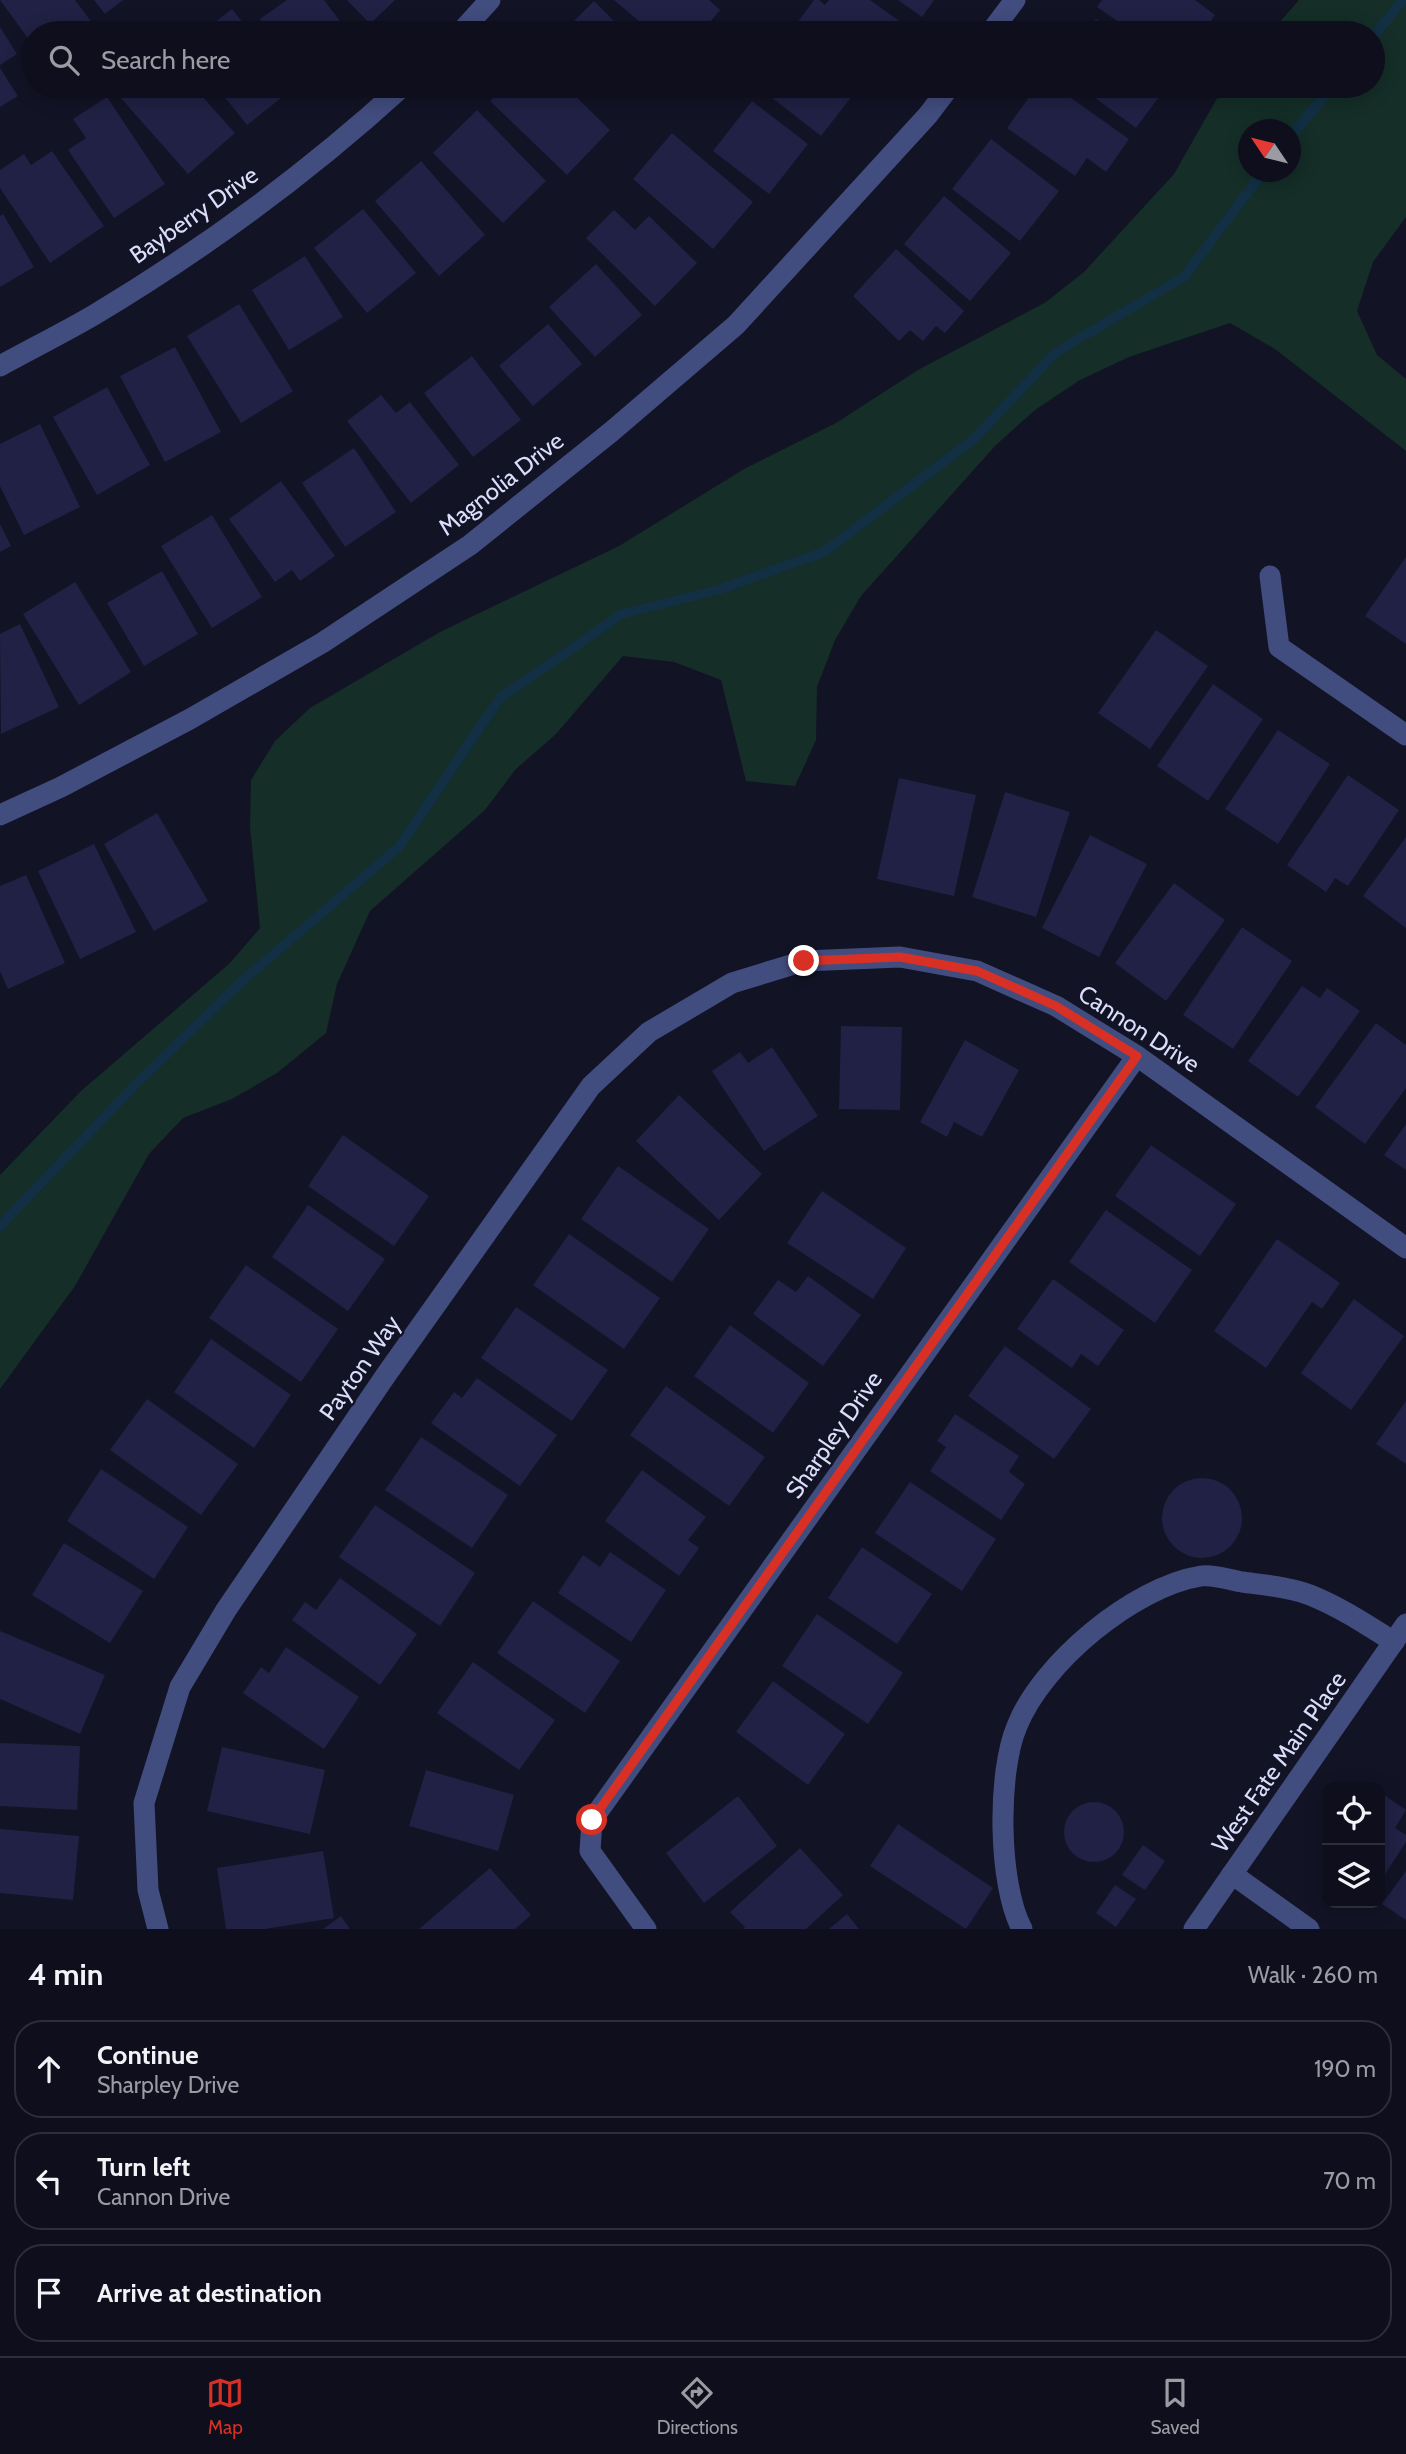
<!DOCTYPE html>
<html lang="en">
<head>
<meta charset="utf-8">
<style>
  :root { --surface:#0e0e1c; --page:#1c1c29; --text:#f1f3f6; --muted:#9b9ca3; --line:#2e2e3b; --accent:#d93025 }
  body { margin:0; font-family:Cabin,sans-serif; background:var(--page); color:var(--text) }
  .controls { position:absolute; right:21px; bottom:21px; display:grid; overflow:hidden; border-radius:14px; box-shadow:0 4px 18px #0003 }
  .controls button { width:63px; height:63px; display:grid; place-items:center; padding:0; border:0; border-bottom:2px solid var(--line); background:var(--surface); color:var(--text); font:35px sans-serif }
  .compass { position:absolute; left:1238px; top:119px; width:63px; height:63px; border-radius:50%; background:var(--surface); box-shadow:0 4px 18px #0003; rotate:305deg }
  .stop { position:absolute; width:21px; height:21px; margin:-16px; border:5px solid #d93025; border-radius:50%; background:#fff }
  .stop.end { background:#d93025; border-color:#fff; box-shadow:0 2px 7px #0008 }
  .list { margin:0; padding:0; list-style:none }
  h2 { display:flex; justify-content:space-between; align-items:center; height:91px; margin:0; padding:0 28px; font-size:30px }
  h2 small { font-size:23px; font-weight:400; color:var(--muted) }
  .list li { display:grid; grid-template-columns:46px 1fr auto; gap:21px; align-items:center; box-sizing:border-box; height:98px; margin:0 14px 14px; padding:0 14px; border:2px solid var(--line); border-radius:28px }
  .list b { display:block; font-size:26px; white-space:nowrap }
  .list p { margin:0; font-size:23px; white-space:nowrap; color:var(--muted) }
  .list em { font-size:23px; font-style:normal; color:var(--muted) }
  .icon { flex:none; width:38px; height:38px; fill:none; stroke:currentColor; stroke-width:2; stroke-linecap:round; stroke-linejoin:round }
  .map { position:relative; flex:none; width:1406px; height:1929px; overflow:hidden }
  .search { position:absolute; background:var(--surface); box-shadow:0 4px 18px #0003; left:21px; right:21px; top:21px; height:77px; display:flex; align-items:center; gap:18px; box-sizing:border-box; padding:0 24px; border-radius:38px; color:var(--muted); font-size:26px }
  .sheet { height:427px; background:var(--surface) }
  nav { display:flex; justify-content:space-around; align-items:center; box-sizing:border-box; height:98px; border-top:2px solid var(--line); background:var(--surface); font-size:19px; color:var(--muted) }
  nav a { display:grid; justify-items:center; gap:4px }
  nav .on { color:var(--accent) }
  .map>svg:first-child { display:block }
  .green { fill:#152e28; fill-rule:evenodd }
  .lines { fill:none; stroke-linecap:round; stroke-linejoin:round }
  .stream { stroke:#122f44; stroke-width:10 }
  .building { fill:#202144 }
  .minor { stroke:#424d7f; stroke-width:21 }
  .route { stroke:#d93025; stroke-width:9 }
  .labels { text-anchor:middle; stroke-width:5; stroke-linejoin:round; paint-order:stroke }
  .street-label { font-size:24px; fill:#dadefb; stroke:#121325 }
</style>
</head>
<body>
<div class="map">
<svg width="1406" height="1929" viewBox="0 0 1406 1929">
  <rect width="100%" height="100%" fill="#121325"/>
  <path class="green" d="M1299,0H1406V217L1373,262L1357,311L1377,355L1406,379V451L1275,349L1230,323L1129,357L1080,380L1035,410L995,446L861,596L835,640L817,687L816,740L795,786L746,781L721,680L674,662L623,656L556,734L516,769L485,810L370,911L337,984L326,1033L277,1073L232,1099L183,1118L149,1154L75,1286L0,1389V1175L81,1091L230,963L260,928L250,827L251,780L275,741L310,708L440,632L619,546L744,469L836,423L918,370L1046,302L1084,272L1174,174L1224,86H1373V33H1270ZM1248,130H1290V172H1248Z"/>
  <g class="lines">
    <g class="stream">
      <polyline points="1373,37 1403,0"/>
      <polyline points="1290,137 1333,86"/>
      <polyline points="0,1226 136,1084 242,981 399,847 500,698 622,614 718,590 824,552 974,439 1056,352 1184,277 1263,172"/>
    </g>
  </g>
  <g class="building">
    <polygon points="0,0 75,0 99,32 33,33 33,45"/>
    <polygon points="94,0 123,0 105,14"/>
    <polygon points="287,0 324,0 349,33 271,33 260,19"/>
    <polygon points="347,0 395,0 370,24"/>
    <polygon points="614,0 709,0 720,10 701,33 653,33"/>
    <polygon points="814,0 819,0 825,5 829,0 870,0 909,28 905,33 811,33 797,23"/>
    <polygon points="898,0 934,0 922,17"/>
    <polygon points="1102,0 1195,0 1215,15 1202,33 1135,33 1097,7"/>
    <polygon points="594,1 626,33 562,33"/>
    <polygon points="232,9 251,33 201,33"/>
    <polygon points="1096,19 1115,33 1085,33"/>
    <polygon points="0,27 17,54 0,65"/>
    <polygon points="0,68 18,96 0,107"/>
    <polygon points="132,86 193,86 235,133 188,174 120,97"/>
    <polygon points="216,86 293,86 295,87 247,125"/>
    <polygon points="506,86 565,86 610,130 567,175 490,101"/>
    <polygon points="757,86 857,86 859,87 821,136"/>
    <polygon points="1037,86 1054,86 1129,139 1106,172 1087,158 1075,176 1007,128"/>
    <polygon points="1079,86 1167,86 1136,128"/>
    <polygon points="107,97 165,184 114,218 68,150 86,138 73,119"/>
    <polygon points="752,101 808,144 769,194 713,151"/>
    <polygon points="477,110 546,181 503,223 433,153"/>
    <polygon points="672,133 753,202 713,249 633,179"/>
    <polygon points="991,139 1059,191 1020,241 952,189"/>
    <polygon points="52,151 104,226 50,263 0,188 0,170 24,154 31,165"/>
    <polygon points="421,161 485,235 439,276 375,201"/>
    <polygon points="944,196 1011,253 970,301 904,244"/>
    <polygon points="363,209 416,273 367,313 314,248"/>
    <polygon points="614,210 635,230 649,216 697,263 655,306 586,238"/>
    <polygon points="3,214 34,267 0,287 0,216"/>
    <polygon points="896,249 964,311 945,333 936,326 923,341 910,330 899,341 853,296"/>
    <polygon points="305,256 343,317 289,350 252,290"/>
    <polygon points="596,264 642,315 595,357 549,307"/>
    <polygon points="239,304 293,391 241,423 187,336"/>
    <polygon points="548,324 582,364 533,406 499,366"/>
    <polygon points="175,347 221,432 165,462 120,376"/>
    <polygon points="472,356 521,420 473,457 424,393"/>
    <polygon points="107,387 150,465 97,495 53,417"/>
    <polygon points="381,395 396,413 410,402 459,465 411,503 347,421"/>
    <polygon points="40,424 80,507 24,535 0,486 0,444"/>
    <polygon points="354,448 396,512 345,547 302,483"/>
    <polygon points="281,481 335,556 300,581 292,570 275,582 229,519"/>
    <polygon points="212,515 262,597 212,628 161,546"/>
    <polygon points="0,524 11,546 0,552"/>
    <polygon points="1406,557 1406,644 1365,616"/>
    <polygon points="162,571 198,634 144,666 107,603"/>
    <polygon points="75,582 131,672 79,705 23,614"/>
    <polygon points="20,624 59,707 1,734 0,634"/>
    <polygon points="1156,630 1208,666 1150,749 1098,713"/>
    <polygon points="1213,684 1263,719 1208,801 1157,766"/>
    <polygon points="1278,730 1330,764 1278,844 1225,809"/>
    <polygon points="1348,775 1399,810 1348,886 1335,878 1326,892 1287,865"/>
    <polygon points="899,778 976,795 954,896 877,879"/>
    <polygon points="1005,792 1070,812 1036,917 972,897"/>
    <polygon points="157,813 208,901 154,931 104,844"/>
    <polygon points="1090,835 1147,864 1099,957 1042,928"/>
    <polygon points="1406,837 1406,928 1363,896"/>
    <polygon points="94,844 136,932 80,959 38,871"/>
    <polygon points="26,875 65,963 8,989 0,971 0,886"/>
    <polygon points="1174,883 1225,920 1166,1001 1115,963"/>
    <polygon points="1242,927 1292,961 1233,1049 1183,1015"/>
    <polygon points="1302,986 1320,998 1327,988 1360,1011 1298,1097 1248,1061"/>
    <polygon points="1376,1023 1406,1045 1406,1088 1365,1144 1315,1107"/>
    <polygon points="841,1026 902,1027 900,1110 839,1109"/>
    <polygon points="965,1040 1019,1070 982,1137 954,1122 947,1137 920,1122"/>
    <polygon points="772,1047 818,1116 764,1151 712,1071 740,1052 748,1063"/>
    <polygon points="679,1095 762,1174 719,1220 636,1141"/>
    <polygon points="1406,1124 1406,1170 1384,1155"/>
    <polygon points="343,1135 429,1196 394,1246 308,1186"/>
    <polygon points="1151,1145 1236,1204 1200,1256 1115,1196"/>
    <polygon points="618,1166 709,1229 672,1282 581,1219"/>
    <polygon points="822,1191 906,1248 873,1299 787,1243"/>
    <polygon points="308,1205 385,1259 348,1311 272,1257"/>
    <polygon points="1106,1210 1192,1270 1155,1323 1069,1262"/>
    <polygon points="569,1234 660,1298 624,1349 533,1285"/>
    <polygon points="1277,1239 1340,1283 1322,1309 1312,1302 1266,1368 1214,1331"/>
    <polygon points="246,1265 338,1329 301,1382 209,1318"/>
    <polygon points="808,1276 861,1315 823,1366 753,1314 778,1280 796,1292"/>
    <polygon points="1053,1279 1124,1330 1098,1366 1081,1354 1072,1368 1017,1329"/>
    <polygon points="1354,1299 1404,1336 1351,1410 1301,1373"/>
    <polygon points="516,1307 608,1370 572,1421 481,1358"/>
    <polygon points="730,1325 809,1383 773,1433 694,1376"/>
    <polygon points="211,1339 291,1395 254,1448 174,1392"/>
    <polygon points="1005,1346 1091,1409 1054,1459 968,1396"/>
    <polygon points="477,1378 557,1435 520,1486 431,1423 454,1392 462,1398"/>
    <polygon points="666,1386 765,1457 729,1506 630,1435"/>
    <polygon points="147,1399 238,1464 201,1515 110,1450"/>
    <polygon points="1406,1401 1406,1464 1376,1444"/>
    <polygon points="955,1414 1019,1456 1009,1472 1025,1484 1001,1520 930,1471 946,1447 937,1441"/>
    <polygon points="421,1437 508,1495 472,1548 385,1490"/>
    <polygon points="101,1469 188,1527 154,1579 67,1521"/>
    <polygon points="642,1470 706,1517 688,1540 699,1548 679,1576 605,1521"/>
    <circle cx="1202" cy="1518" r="40"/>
    <polygon points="910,1482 996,1539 962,1591 875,1533"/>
    <polygon points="375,1505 475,1573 440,1626 339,1557"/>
    <polygon points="64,1543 143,1591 110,1643 32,1595"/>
    <polygon points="862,1547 932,1594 897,1644 828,1598"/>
    <polygon points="610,1552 666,1590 631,1642 558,1593 583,1555 600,1567"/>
    <polygon points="340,1578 417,1634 380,1685 292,1620 305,1602 316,1610"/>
    <polygon points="533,1601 620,1661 585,1713 497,1653"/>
    <polygon points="817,1614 903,1673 868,1724 782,1666"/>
    <polygon points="0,1631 105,1675 80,1734 0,1699"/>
    <polygon points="286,1647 359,1697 324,1749 243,1693 261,1667 269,1673"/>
    <polygon points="473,1662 555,1720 519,1770 437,1713"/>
    <polygon points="773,1681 845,1734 808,1785 736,1732"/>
    <polygon points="0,1743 80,1746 77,1810 0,1806"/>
    <polygon points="222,1747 325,1770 310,1834 207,1811"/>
    <polygon points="426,1770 514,1795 498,1851 409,1826"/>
    <polygon points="1380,1792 1406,1810 1395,1828 1406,1835 1406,1842 1380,1882"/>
    <polygon points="738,1796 777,1846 704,1903 666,1853"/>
    <circle cx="1094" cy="1832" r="30"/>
    <polygon points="898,1824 993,1888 966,1929 870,1866"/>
    <polygon points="0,1829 79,1836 73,1900 0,1893"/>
    <polygon points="1143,1845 1165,1861 1145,1890 1122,1875"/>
    <polygon points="800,1848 843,1895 806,1929 743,1929 745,1927 730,1912"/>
    <polygon points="323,1851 334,1918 265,1929 226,1929 217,1868"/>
    <polygon points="490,1868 531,1915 515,1929 419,1929"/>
    <polygon points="1406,1871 1406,1920 1382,1904"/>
    <polygon points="1115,1885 1136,1899 1116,1927 1096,1913"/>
    <polygon points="847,1914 859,1929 829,1929"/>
    <polygon points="341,1916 350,1929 323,1929"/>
  </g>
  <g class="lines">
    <g class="minor">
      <polyline points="460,33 490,0"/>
      <polyline points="990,33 1015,0"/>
      <path d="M0,366C31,349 63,333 94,315C204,249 309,172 403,86"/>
      <polyline points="1270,576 1279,647 1406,735"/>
      <polyline points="0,815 61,787 190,719 322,643 470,545 611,432 736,325 928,115 950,86"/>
      <polyline points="1232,1874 1309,1929"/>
      <polyline points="158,1929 148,1890 144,1803 180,1687 226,1610 386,1375 591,1086 649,1032 732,983 804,961 900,957 977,971 1056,1006 1137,1056 1406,1248"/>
      <polyline points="646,1929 590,1851 592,1820 1137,1056"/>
      <path d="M1022,1929C998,1884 997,1773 1017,1726C1042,1663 1133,1587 1201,1576C1213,1574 1230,1580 1242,1582C1264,1585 1290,1587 1310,1595C1340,1607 1367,1625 1394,1642"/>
      <polyline points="1194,1929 1406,1624"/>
    </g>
  </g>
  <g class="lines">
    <polyline class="route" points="592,1820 1137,1056 1056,1006 977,971 900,957 804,961"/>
  </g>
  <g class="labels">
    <g class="street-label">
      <text transform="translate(194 215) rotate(-35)" y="8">Bayberry Drive</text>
      <text transform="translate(501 484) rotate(-38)" y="8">Magnolia Drive</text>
      <text transform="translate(1139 1029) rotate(33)" y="8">Cannon Drive</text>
      <text transform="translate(360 1368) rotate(-55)" y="8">Payton Way</text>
      <text transform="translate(834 1435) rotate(-55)" y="8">Sharpley Drive</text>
      <text transform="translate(1279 1762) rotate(-55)" y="8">West Fate Main Place</text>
    </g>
  </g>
</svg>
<div class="controls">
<button><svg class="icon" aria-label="locate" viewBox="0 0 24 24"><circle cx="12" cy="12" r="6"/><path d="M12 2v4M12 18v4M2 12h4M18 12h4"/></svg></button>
<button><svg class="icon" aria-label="layers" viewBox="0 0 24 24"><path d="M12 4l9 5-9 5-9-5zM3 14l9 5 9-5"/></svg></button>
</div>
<svg class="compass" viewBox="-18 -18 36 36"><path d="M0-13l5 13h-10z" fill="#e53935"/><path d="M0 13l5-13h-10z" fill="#9b9ca3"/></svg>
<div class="stop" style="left:592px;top:1820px"></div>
<div class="stop end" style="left:804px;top:961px"></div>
<div class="search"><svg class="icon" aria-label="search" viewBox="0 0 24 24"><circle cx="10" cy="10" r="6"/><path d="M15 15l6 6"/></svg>Search here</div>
</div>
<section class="sheet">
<h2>4 min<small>Walk · 260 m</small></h2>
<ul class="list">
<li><svg class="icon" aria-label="ahead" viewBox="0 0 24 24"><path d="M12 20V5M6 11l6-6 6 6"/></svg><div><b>Continue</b><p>Sharpley Drive</p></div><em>190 m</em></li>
<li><svg class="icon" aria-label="left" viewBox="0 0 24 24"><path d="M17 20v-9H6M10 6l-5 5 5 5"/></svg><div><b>Turn left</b><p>Cannon Drive</p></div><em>70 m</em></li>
<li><svg class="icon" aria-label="arrive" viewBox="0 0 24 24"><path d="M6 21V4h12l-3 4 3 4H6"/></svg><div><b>Arrive at destination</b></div></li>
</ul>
</section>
<nav>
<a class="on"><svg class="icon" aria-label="map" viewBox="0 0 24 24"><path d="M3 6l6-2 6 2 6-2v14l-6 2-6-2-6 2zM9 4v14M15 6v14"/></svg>Map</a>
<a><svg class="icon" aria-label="directions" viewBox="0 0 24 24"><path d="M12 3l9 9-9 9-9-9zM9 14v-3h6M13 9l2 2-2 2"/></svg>Directions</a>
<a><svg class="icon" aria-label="saved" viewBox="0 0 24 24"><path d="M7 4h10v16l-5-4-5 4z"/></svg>Saved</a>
</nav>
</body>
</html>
